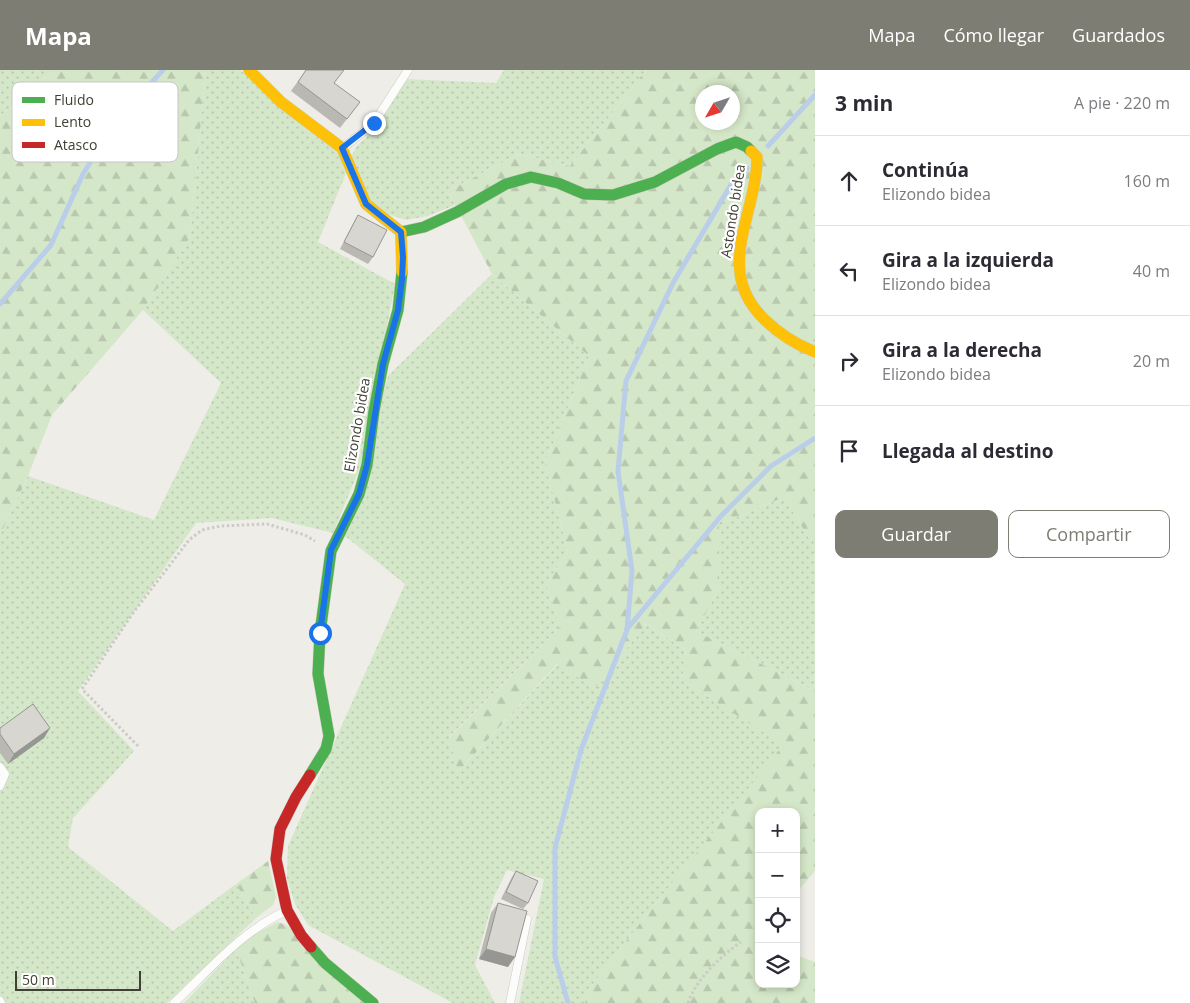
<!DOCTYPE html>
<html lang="es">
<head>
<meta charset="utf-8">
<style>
  :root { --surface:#fff; --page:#f2f2f3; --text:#2b2b33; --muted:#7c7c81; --line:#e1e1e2; --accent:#7e7d73 }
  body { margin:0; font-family:"Open Sans",sans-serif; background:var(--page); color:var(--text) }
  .controls { position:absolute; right:15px; bottom:15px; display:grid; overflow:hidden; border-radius:10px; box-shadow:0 2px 8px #0003 }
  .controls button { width:45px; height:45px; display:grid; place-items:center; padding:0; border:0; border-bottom:1px solid var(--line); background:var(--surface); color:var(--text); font:25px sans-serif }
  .compass { position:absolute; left:695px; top:15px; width:45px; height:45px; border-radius:50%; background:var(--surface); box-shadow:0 2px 8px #0003; rotate:231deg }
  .scale { position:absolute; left:15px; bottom:12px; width:126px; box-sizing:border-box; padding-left:5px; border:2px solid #424035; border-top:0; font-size:14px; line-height:18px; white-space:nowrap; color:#424035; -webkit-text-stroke:4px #fff; paint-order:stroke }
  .stop { position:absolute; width:15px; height:15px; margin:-11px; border:4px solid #1a73e8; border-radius:50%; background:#fff }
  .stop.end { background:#1a73e8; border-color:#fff; box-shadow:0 1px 5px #0008 }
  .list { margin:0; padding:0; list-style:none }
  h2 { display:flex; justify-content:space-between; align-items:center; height:65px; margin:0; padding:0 20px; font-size:21px }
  h2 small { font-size:16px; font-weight:400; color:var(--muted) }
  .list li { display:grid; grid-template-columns:32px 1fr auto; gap:15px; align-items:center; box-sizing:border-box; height:90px; padding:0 20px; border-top:1px solid var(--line) }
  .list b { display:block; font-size:19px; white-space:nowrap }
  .list p { margin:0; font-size:16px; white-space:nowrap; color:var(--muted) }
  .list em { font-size:16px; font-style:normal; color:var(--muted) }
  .actions { display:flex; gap:10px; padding:15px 20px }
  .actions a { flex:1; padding:11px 0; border:1px solid var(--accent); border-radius:10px; text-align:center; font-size:18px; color:var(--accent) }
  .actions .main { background:var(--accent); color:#fff }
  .icon { flex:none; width:28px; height:28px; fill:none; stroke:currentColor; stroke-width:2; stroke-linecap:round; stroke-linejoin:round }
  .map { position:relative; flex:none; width:815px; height:933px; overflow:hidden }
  header { display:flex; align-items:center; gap:30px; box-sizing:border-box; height:70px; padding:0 25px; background:var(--accent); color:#fff }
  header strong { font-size:24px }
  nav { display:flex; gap:28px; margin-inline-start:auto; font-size:18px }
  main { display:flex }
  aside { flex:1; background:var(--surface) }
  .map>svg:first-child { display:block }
  .grass { fill:url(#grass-dots) }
  .forest { fill:url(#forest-firs); fill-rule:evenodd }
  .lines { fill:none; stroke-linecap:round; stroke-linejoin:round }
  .stream { stroke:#bacee9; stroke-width:5 }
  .lane-casing { stroke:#cccbc5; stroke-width:9 }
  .fast-casing { stroke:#cccbbf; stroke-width:12 }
  .slow-casing { stroke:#cccbbf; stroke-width:12 }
  .jam-casing { stroke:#cccbbf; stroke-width:12 }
  .path { stroke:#cccbc6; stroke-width:3; stroke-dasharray:2.5 2.5; stroke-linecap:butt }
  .lane { stroke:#fcfcfb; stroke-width:8 }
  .fast { stroke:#4caf50; stroke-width:11 }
  .slow { stroke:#ffc107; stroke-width:11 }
  .jam { stroke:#c62828; stroke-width:11 }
  .wall { fill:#b9b8b3 }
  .shaded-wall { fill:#969692 }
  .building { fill:#d7d6d0; stroke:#969692 }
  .route { stroke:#1a73e8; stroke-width:6 }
  .labels { text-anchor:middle; stroke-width:4.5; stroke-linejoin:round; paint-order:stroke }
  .street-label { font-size:14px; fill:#424035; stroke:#fff }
  .key { fill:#fff; stroke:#c6c6c2; stroke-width:1 }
  .key-label { font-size:14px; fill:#424035 }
</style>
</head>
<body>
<header>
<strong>Mapa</strong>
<nav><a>Mapa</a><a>Cómo llegar</a><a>Guardados</a></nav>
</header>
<main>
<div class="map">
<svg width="815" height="933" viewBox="0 0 815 933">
  <defs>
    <pattern id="grass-dots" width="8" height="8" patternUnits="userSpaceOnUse" patternTransform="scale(1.25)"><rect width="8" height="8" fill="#d5e7c9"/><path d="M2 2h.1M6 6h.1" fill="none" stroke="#b8c7ad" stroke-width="1.8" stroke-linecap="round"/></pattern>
    <pattern id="forest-firs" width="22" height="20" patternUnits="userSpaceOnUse" patternTransform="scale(1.25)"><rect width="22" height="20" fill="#d5e7c9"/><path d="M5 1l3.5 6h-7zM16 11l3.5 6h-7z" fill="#b8c7ad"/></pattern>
  </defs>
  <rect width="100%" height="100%" fill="#eeede7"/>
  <g class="grass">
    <polygon points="0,0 54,0 0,46"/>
    <polygon points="206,0 240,0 337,81 346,103 318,172 395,214 361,395 333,463 272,448 196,453 78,621 134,681 73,748 68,777 173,861 236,814 256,848 167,933 0,933 0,465 28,406 154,450 221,313 143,240 190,167"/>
    <polygon points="504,0 646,0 570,96 519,84 448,121 455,135 428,146 406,150 388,144 371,131 351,87 356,77 377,57 406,9 496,13"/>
    <polygon points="492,204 589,286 545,393 568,482 546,513 560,557 449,667 458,702 558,594 595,618 646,554 686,580 682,610 784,675 656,833 588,920 585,933 519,933 544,809 507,800 494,827 475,895 495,933 453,933 308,855 295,834 287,809 288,776 405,514 345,466 388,306"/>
    <polygon points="784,427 810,470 815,469 815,621 696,561 719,518 719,455"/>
    <polygon points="236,879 255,933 184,933"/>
  </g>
  <g class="forest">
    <polygon points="54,0 206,0 190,167 143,240 52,345 28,406 0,465 0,46"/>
    <path d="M646,0H815V469L810,470L784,427L719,455V518L696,561L815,621V801L796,823V742H759V868L757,871L759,872V914H796V885L815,892V933H585L588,920L656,833L783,675L682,610L686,580L646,554L595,618L557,594L458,702L449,668L560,557L546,513L568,482L545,393L589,286L492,204L448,121L519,84L570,96ZM702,22H732V52H702Z"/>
    <polygon points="268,791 276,827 273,835 256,848 236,814"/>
    <polygon points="278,852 288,856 364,933 255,933 236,879 256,863"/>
  </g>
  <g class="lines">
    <g class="stream">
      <polyline points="768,76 815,25"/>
      <polyline points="0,234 51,175 83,104 102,74 130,36 163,0"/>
      <polyline points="627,559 721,446 771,396 815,368"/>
      <polyline points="568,933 555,887 555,778 581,680 627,560 632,501 618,401 626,311 673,213 732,113 747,98"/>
    </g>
    <g class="lane-casing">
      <g id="lane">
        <polyline points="343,78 374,53 408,0"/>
        <polyline points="0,697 5,704 0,716"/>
        <polyline points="0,931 1,933"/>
        <path d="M174,933C209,900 242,861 286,841"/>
        <polyline points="510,933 527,849"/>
      </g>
    </g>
    <g class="fast-casing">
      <g id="fast">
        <polyline points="401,162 424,157 457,142 506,114 531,107 558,113 584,124 613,125 655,112 717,79 736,72 747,77 751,81"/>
        <polyline points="310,705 326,679 329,666 318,604 320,563 331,481 359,424 367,395 374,341 383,294 398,240 402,202"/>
        <polyline points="311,877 325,893 373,933"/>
      </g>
    </g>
    <g class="slow-casing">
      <g id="slow">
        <polyline points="249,0 281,32 342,78 366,134 401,162 402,202"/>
        <path d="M751,81L757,87C757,145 713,199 764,249C779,264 795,274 815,282"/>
      </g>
    </g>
    <g class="jam-casing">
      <polyline id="jam" points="310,705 296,727 280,759 276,789 287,840 301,865 311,877"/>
    </g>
    <g class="path">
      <polyline points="138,676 82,619 133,543 189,470 202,460 220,456 267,454 305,465 315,471"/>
      <path d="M688,933C696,909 721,886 741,872"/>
    </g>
    <use href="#lane" class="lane"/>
    <use href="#fast" class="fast"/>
    <use href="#slow" class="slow"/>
    <use href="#jam" class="jam"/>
  </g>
  <g class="wall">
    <polygon points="306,0 334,13 353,41 340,58 291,21"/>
    <polygon points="358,145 373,187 368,194 340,179 354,152"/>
    <polygon points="0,658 50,658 44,668 8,694 0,683"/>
    <polygon points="516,801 528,833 523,839 501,829 512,807"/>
    <polygon points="498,833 508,897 479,889 491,843"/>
  </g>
  <g class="shaded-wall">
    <polygon points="50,658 44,668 8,694 14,684"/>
    <polygon points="486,879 515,887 508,897 479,889"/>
  </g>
  <g class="building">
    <polygon points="306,0 344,0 334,13 360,32 347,49 298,12"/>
    <polygon points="358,145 387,160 373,187 344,172"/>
    <polygon points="33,634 50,658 14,684 0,664 0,658"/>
    <polygon points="516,801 538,811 528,833 506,822"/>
    <polygon points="498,833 527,841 515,887 486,879"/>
  </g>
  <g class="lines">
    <polyline class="route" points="320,563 331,480 359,424 367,395 383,294 398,240 402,209 403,187 401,162 366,134 342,78 374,53"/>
  </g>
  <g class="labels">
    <g class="street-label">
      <text transform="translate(733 141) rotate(-81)" y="5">Astondo bidea</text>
      <text transform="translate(357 355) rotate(-80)" y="5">Elizondo bidea</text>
    </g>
  </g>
  <rect x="12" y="12" width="166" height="80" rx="8" class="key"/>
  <rect x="22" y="27" width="23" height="6" fill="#4caf50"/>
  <rect x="22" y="49" width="23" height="7" fill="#ffc107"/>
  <rect x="22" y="72" width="23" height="6" fill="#c62828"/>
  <g class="key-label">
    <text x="54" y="35">Fluido</text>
    <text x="54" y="57">Lento</text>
    <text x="54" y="80">Atasco</text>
  </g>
</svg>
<div class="controls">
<button>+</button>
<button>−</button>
<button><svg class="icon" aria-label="locate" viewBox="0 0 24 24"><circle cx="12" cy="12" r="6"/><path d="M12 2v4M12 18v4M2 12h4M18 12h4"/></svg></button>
<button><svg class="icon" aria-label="layers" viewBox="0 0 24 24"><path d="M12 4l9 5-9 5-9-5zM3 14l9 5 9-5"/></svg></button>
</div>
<svg class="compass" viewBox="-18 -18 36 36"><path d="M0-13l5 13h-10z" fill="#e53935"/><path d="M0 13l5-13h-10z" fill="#7c7c81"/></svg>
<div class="scale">50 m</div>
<div class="stop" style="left:320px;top:563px"></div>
<div class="stop end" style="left:374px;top:53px"></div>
</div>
<aside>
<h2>3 min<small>A pie · 220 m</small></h2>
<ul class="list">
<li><svg class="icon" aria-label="ahead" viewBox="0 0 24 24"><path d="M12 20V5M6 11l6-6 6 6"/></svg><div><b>Continúa</b><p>Elizondo bidea</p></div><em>160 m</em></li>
<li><svg class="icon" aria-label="left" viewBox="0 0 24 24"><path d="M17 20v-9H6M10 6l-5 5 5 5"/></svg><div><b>Gira a la izquierda</b><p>Elizondo bidea</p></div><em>40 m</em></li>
<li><svg class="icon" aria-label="right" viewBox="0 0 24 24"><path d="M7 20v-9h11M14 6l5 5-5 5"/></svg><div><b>Gira a la derecha</b><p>Elizondo bidea</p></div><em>20 m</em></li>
<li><svg class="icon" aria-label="arrive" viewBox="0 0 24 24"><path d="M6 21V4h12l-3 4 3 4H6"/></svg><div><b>Llegada al destino</b></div></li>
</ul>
<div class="actions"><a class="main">Guardar</a><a>Compartir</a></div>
</aside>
</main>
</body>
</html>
